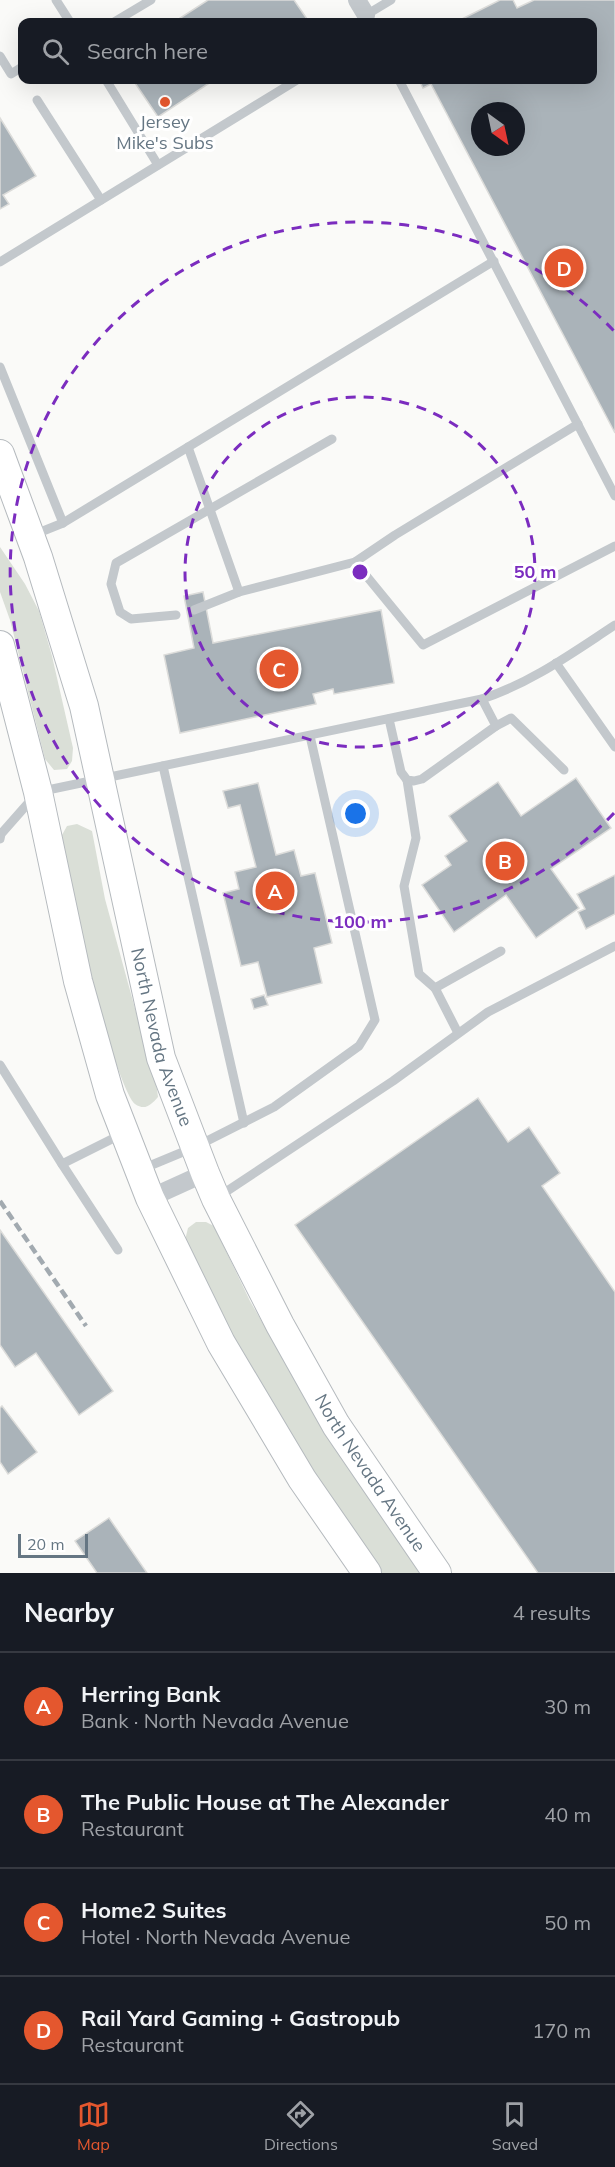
<!DOCTYPE html>
<html lang="en">
<head>
<meta charset="utf-8">
<style>
  :root { --surface:#171b24; --page:#20242c; --text:#f1f3f6; --muted:#9ea1a6; --line:#363941; --accent:#e4572e }
  body { margin:0; font-family:Mulish,sans-serif; background:var(--page); color:var(--text) }
  .compass { position:absolute; left:471px; top:102px; width:54px; height:54px; border-radius:50%; background:var(--surface); box-shadow:0 6px 24px #0002; rotate:147deg }
  .scale { position:absolute; left:18px; bottom:15px; width:70px; box-sizing:border-box; padding-left:6px; border:3px solid #657683; border-top:0; font-size:16px; line-height:21px; white-space:nowrap; color:#657683; -webkit-text-stroke:4px #fff; paint-order:stroke }
  .you { position:absolute; left:356px; top:814px; width:21px; height:21px; margin:-15px; border:4px solid #fff; border-radius:50%; background:#1a73e8; box-shadow:0 0 0 9px #1a73e833 }
  .badge { display:grid; place-items:center; width:39px; height:39px; border-radius:50%; background:var(--accent); color:#fff; font-size:20px; font-weight:700 }
  .pin { position:absolute; translate:-50% -50%; border:3px solid #fff; box-shadow:0 2px 6px #0006 }
  .list { margin:0; padding:0; list-style:none }
  h2 { display:flex; justify-content:space-between; align-items:center; height:78px; margin:0; padding:0 24px; font-size:26px }
  h2 small { font-size:20px; font-weight:400; color:var(--muted) }
  .list li { display:grid; grid-template-columns:39px 1fr auto; gap:18px; align-items:center; box-sizing:border-box; height:108px; padding:0 24px; border-top:2px solid var(--line) }
  .list b { display:block; font-size:22px; white-space:nowrap }
  .list p { margin:0; font-size:20px; white-space:nowrap; color:var(--muted) }
  .list em { font-size:20px; font-style:normal; color:var(--muted) }
  .icon { flex:none; width:33px; height:33px; fill:none; stroke:currentColor; stroke-width:2; stroke-linecap:round; stroke-linejoin:round }
  .map { position:relative; flex:none; width:615px; height:1573px; overflow:hidden }
  .search { position:absolute; background:var(--surface); box-shadow:0 6px 24px #0002; left:18px; right:18px; top:18px; height:66px; display:flex; align-items:center; gap:15px; box-sizing:border-box; padding:0 21px; border-radius:12px; color:var(--muted); font-size:22px }
  .sheet { height:510px; background:var(--surface) }
  nav { display:flex; justify-content:space-around; align-items:center; box-sizing:border-box; height:84px; border-top:2px solid var(--line); background:var(--surface); font-size:16px; color:var(--muted) }
  nav a { display:grid; justify-items:center; gap:3px }
  nav .on { color:var(--accent) }
  .map>svg:first-child { display:block }
  .green { fill:#dadfd7 }
  .building { fill:#aab3b9; stroke:#dcdcda; stroke-width:1.5; fill-rule:evenodd }
  .lines { fill:none; stroke-linecap:round; stroke-linejoin:round }
  .primary-casing { stroke:#b5babe; stroke-width:30 }
  .service { stroke:#c3c8cc; stroke-width:9 }
  .minor { stroke:#c3c8cc; stroke-width:18 }
  .primary { stroke:#fff; stroke-width:28 }
  .rail { stroke:#a2aab0; stroke-width:4.5; stroke-dasharray:9 4.5; stroke-linecap:butt }
  .ring { fill:none; stroke:#7b2cbf; stroke-width:3; stroke-dasharray:10 8 }
  .poi-dot { fill:#e4572e; stroke:#fff; stroke-width:2 }
  .labels { text-anchor:middle; stroke-width:6; stroke-linejoin:round; paint-order:stroke }
  .poi-label { font-size:18px; fill:#657683; stroke:#fff }
  .street-label { font-size:18px; fill:#657683; stroke:#fff }
  .centre { fill:#7b2cbf; stroke:#fff; stroke-width:3 }
  .ring-label { font-size:18px; text-anchor:middle; font-weight:bold; fill:#7b2cbf; stroke:#fff; stroke-width:6; stroke-linejoin:round; paint-order:stroke }
</style>
</head>
<body>
<div class="map">
<svg width="615" height="1573" viewBox="0 0 615 1573">
  <rect width="100%" height="100%" fill="#fafaf8"/>
  <g class="green">
    <polygon points="0,547 25,584 39,611 52,656 73,748 72,761 67,769 54,770 45,759 10,620 0,592"/>
    <path d="M77,824L92,831L105,899L157,1089L158,1097C151,1105 145,1111 135,1104C120,1092 80,947 75,921C70,893 67,864 62,835L67,826Z"/>
    <polygon points="196,1222 206,1222 214,1226 250,1301 330,1441 421,1573 381,1573 261,1392 185,1240 188,1228"/>
  </g>
  <g class="building">
    <polygon points="208,0 294,0 307,19 301,22 174,22"/>
    <path d="M500,0H513L517,8L534,0H615V433L431,84L423,88L419,80H592V22H456ZM480,111H516V147H480Z"/>
    <polygon points="133,80 214,80 158,117"/>
    <polygon points="0,118 36,176 3,195 9,204 0,209"/>
    <polygon points="203,592 213,643 381,610 394,683 334,694 333,689 313,694 316,704 180,733 164,655 194,648 184,596"/>
    <polygon points="576,778 611,828 551,869 579,908 536,938 506,895 454,932 422,885 451,865 445,856 467,841 449,816 498,782 521,816"/>
    <polygon points="258,783 276,855 294,850 301,876 315,873 332,943 314,948 322,983 267,997 258,962 241,966 223,893 239,889 235,872 256,867 240,805 228,808 223,791"/>
    <polygon points="615,875 615,914 586,929 578,912 585,909 577,894"/>
    <polygon points="264,995 268,1005 254,1009 251,999"/>
    <polygon points="478,1098 508,1142 529,1127 560,1173 542,1186 615,1292 615,1573 538,1573 295,1225"/>
    <polygon points="0,1230 113,1391 79,1415 36,1353 15,1367 0,1345"/>
    <polygon points="2,1406 37,1452 8,1474 0,1462 0,1408"/>
    <polygon points="109,1518 147,1573 97,1573 75,1541"/>
  </g>
  <g class="lines">
    <g class="primary-casing">
      <g id="primary">
        <path id="s1" d="M0,454L38,557L84,706L161,1058L205,1173L216,1199L280,1325L336,1425L437,1573"/>
        <polyline points="0,645 38,792 78,981 110,1095 150,1198 221,1343 302,1479 367,1573"/>
      </g>
    </g>
    <g class="service">
      <polyline points="56,0 70,22"/>
      <polyline points="114,22 151,0"/>
      <polyline points="360,22 366,15 391,0"/>
      <polyline points="0,56 11,74 22,67"/>
      <polyline points="106,80 158,165"/>
      <polyline points="399,80 615,496"/>
      <polyline points="37,100 101,200"/>
      <polyline points="0,262 297,80"/>
      <polyline points="0,367 63,523"/>
      <polyline points="188,447 239,592 355,562 395,535 578,424"/>
      <polyline points="33,535 63,523 494,261"/>
      <polyline points="355,562 423,645 615,546"/>
      <polyline points="194,610 239,592"/>
      <polyline points="176,615 131,619 120,612 111,584 116,563 332,439"/>
      <polyline points="556,663 615,747"/>
      <polyline points="389,719 401,772 407,780 414,781 422,779 496,726 482,699"/>
      <polyline points="496,726 511,718 564,770"/>
      <polyline points="163,766 244,1123"/>
      <polyline points="407,780 416,838 404,886 419,974 435,988 501,951"/>
      <path d="M0,839L1,834L38,792L482,699C531,683 572,653 615,625"/>
      <polyline points="435,988 458,1033"/>
      <polyline points="0,1065 62,1164 122,1134"/>
      <polyline points="62,1164 118,1250"/>
      <polyline points="142,1169 195,1147 274,1107 359,1046 375,1020 310,736"/>
      <polyline points="218,1197 393,1081 488,1012 615,946"/>
    </g>
    <g class="minor">
      <polyline points="357,0 366,15"/>
      <polyline points="150,1198 205,1173"/>
    </g>
    <use href="#primary" class="primary"/>
    <polyline class="rail" points="0,1201 86,1326"/>
  </g>
  <g class="ring">
    <circle cx="360" cy="572" r="175"/>
    <path d="M614 813A350 350 0 1 1 614 331"/>
  </g>
  <circle class="poi-dot" cx="165" cy="102" r="6"/>
  <g class="labels">
    <g class="poi-label">
      <text x="165" y="128">Jersey<tspan x="165" dy="21">Mike's Subs</tspan></text>
    </g>
    <g class="street-label">
      <text dy="6" stroke="none"><textPath href="#s1" startOffset="606">North Nevada Avenue</textPath></text>
      <text dy="6" stroke="none"><textPath href="#s1" startOffset="1092">North Nevada Avenue</textPath></text>
    </g>
  </g>
  <circle cx="360" cy="572" r="9" class="centre"/>
  <g class="ring-label">
    <text x="535" y="578">50 m</text>
    <text x="360" y="928">100 m</text>
  </g>
</svg>
<svg class="compass" viewBox="-18 -18 36 36"><path d="M0-13l5 13h-10z" fill="#e53935"/><path d="M0 13l5-13h-10z" fill="#9ea1a6"/></svg>
<div class="scale">20 m</div>
<div class="you"></div>
<div class="pin badge" style="left:275px;top:891px">A</div>
<div class="pin badge" style="left:505px;top:861px">B</div>
<div class="pin badge" style="left:279px;top:669px">C</div>
<div class="pin badge" style="left:564px;top:268px">D</div>
<div class="search"><svg class="icon" aria-label="search" viewBox="0 0 24 24"><circle cx="10" cy="10" r="6"/><path d="M15 15l6 6"/></svg>Search here</div>
</div>
<section class="sheet">
<h2>Nearby<small>4 results</small></h2>
<ul class="list">
<li><span class="badge">A</span><div><b>Herring Bank</b><p>Bank · North Nevada Avenue</p></div><em>30 m</em></li>
<li><span class="badge">B</span><div><b>The Public House at The Alexander</b><p>Restaurant</p></div><em>40 m</em></li>
<li><span class="badge">C</span><div><b>Home2 Suites</b><p>Hotel · North Nevada Avenue</p></div><em>50 m</em></li>
<li><span class="badge">D</span><div><b>Rail Yard Gaming + Gastropub</b><p>Restaurant</p></div><em>170 m</em></li>
</ul>
</section>
<nav>
<a class="on"><svg class="icon" aria-label="map" viewBox="0 0 24 24"><path d="M3 6l6-2 6 2 6-2v14l-6 2-6-2-6 2zM9 4v14M15 6v14"/></svg>Map</a>
<a><svg class="icon" aria-label="directions" viewBox="0 0 24 24"><path d="M12 3l9 9-9 9-9-9zM9 14v-3h6M13 9l2 2-2 2"/></svg>Directions</a>
<a><svg class="icon" aria-label="saved" viewBox="0 0 24 24"><path d="M7 4h10v16l-5-4-5 4z"/></svg>Saved</a>
</nav>
</body>
</html>
